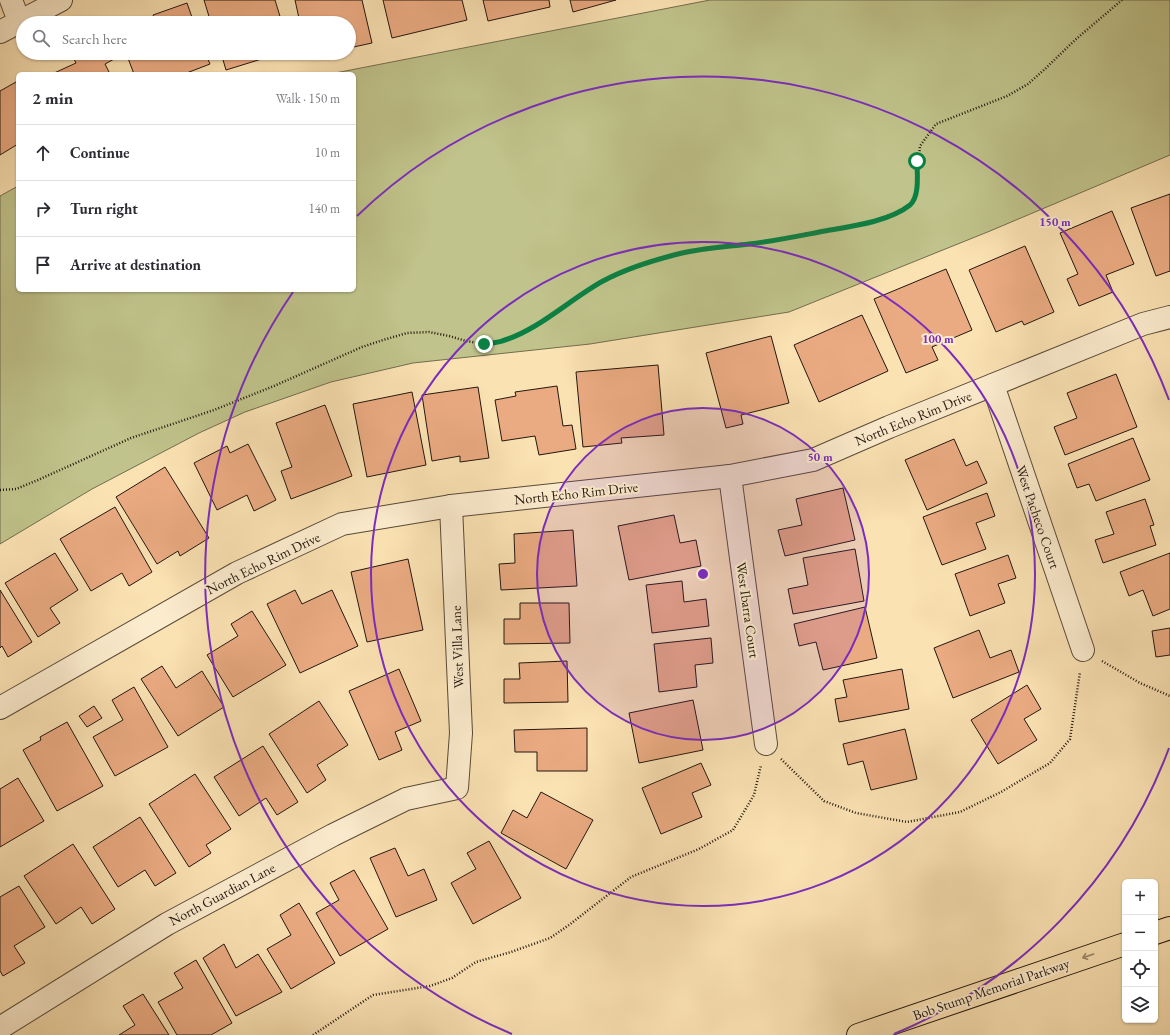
<!DOCTYPE html>
<html lang="en">
<head>
<meta charset="utf-8">
<style>
  :root { --surface:#fff; --page:#f2f2f3; --text:#2b2b33; --muted:#7c7c81; --line:#e1e1e2 }
  body { margin:0; font-family:"EB Garamond",serif; background:var(--page); color:var(--text) }
  .controls { position:absolute; right:12px; bottom:12px; display:grid; overflow:hidden; border-radius:6px; box-shadow:0 1px 3px #0004 }
  .controls button { width:36px; height:36px; display:grid; place-items:center; padding:0; border:0; border-bottom:1px solid var(--line); background:var(--surface); color:var(--text); font:20px sans-serif }
  .stop { position:absolute; width:12px; height:12px; margin:-9px; border:3px solid #0b8043; border-radius:50%; background:#fff }
  .stop.end { background:#0b8043; border-color:#fff; box-shadow:0 1px 4px #0008 }
  .list { margin:0; padding:0; list-style:none }
  h2 { display:flex; justify-content:space-between; align-items:center; height:52px; margin:0; padding:0 16px; font-size:17px }
  h2 small { font-size:13px; font-weight:400; color:var(--muted) }
  .list li { display:grid; grid-template-columns:26px 1fr auto; gap:12px; align-items:center; box-sizing:border-box; height:56px; padding:0 16px; border-top:1px solid var(--line) }
  .list b { display:block; font-size:15px; white-space:nowrap }
  .list em { font-size:13px; font-style:normal; color:var(--muted) }
  .icon { flex:none; width:22px; height:22px; fill:none; stroke:currentColor; stroke-width:2; stroke-linecap:round; stroke-linejoin:round }
  .map { position:relative; flex:none; width:1170px; height:1035px; overflow:hidden }
  .search { position:absolute; background:var(--surface); box-shadow:0 1px 3px #0004; left:16px; top:16px; width:340px; height:44px; display:flex; align-items:center; gap:10px; box-sizing:border-box; padding:0 14px; border-radius:22px; color:var(--muted); font-size:15px }
  .panel { position:absolute; background:var(--surface); box-shadow:0 1px 3px #0004; left:16px; top:72px; width:340px; height:220px; border-radius:6px }
  .map>svg:first-child { display:block }
  .grass { fill:#c0c38b; stroke:#726d4d }
  .building { fill:#ebab82; stroke:#23170f }
  .lines { fill:none; stroke-linecap:round; stroke-linejoin:round }
  .street-casing { stroke:#594a38; stroke-width:24 }
  .highway-casing { stroke:#23170f; stroke-width:24 }
  .path { stroke:#23170f; stroke-width:2.5; stroke-dasharray:1 2; stroke-linecap:butt }
  .street { stroke:#fcecce; stroke-width:22 }
  .highway { stroke:#fbe2b3; stroke-width:22 }
  .oneway { stroke:#9a8769 }
  .route { stroke:#0b8043; stroke-width:5 }
  .ring { fill:none; stroke:#7b2cbf; stroke-width:2 }
  .labels { text-anchor:middle; stroke-width:4; stroke-linejoin:round; paint-order:stroke }
  .street-label { font-size:14px; fill:#23170f; stroke:#fcecce }
  .centre { fill:#7b2cbf; stroke:#fcecce; stroke-width:2 }
  .ring-label { font-size:12px; text-anchor:middle; font-weight:bold; fill:#7b2cbf; stroke:#fcecce; stroke-width:4; stroke-linejoin:round; paint-order:stroke }
</style>
</head>
<body>
<div class="map">
<svg width="1170" height="1035" viewBox="0 0 1170 1035">
  <rect width="100%" height="100%" fill="#fbe2b3"/>
  <filter id="stains"><feTurbulence type="fractalNoise" baseFrequency=".005" numOctaves="4"/><feColorMatrix values="0 0 0 0 .2 0 0 0 0 .09 0 0 0 0 .02 0 0 0 .5 -.17"/></filter>
  <radialGradient id="worn" r=".72"><stop offset=".6" stop-color="#630" stop-opacity="0"/><stop offset="1" stop-color="#630" stop-opacity=".3"/></radialGradient>
  <polygon class="grass" points="710,0 1170,0 1170,155 990,231 789,312 590,344 413,363 331,382 245,412 199,433 92,489 0,544 0,196 18,186 18,290 354,290 354,74 330,74"/>
  <g class="building">
    <polygon points="204,0 275,0 282,23 211,23"/>
    <polygon points="295,0 362,0 372,43 349,48 349,23 300,23"/>
    <polygon points="383,0 462,0 467,20 392,38"/>
    <polygon points="483,0 549,0 550,7 488,21"/>
    <polygon points="570,0 616,0 573,12"/>
    <polygon points="187,3 194,23 152,23 156,22 153,15"/>
    <polygon points="71,53 114,53 116,58 105,64 110,74 52,74 76,63"/>
    <polygon points="126,53 205,53 210,64 184,74 134,74"/>
    <polygon points="221,53 281,53 226,70"/>
    <polygon points="307,53 329,53 308,57"/>
    <polygon points="16,82 18,85 18,144 0,155 0,91"/>
    <polygon points="1170,194 1170,271 1156,276 1131,208"/>
    <polygon points="1112,211 1134,264 1106,275 1113,292 1079,306 1067,279 1078,274 1060,233"/>
    <polygon points="1025,246 1054,312 1024,325 1022,321 996,332 969,270"/>
    <polygon points="946,269 972,330 932,347 938,360 906,373 874,299"/>
    <polygon points="862,315 888,371 819,402 794,345"/>
    <polygon points="771,336 789,403 741,415 743,424 726,428 706,353"/>
    <polygon points="658,365 664,435 621,438 622,443 583,447 576,372"/>
    <polygon points="1116,374 1137,427 1065,455 1054,427 1077,418 1067,393"/>
    <polygon points="557,386 563,426 572,425 576,449 539,455 535,436 502,441 495,400 516,396 515,392"/>
    <polygon points="478,387 489,458 460,462 460,456 432,461 422,395"/>
    <polygon points="412,392 426,465 367,477 353,404"/>
    <polygon points="325,405 352,476 291,499 281,471 292,467 276,423"/>
    <polygon points="1133,438 1150,480 1096,501 1089,484 1077,488 1068,464"/>
    <polygon points="954,439 966,466 977,461 987,483 927,510 905,460"/>
    <polygon points="248,444 276,500 254,511 247,495 217,510 194,463 227,446 230,453"/>
    <polygon points="165,467 209,538 180,556 178,551 157,564 116,497"/>
    <polygon points="843,488 855,540 785,556 778,530 802,525 796,499"/>
    <polygon points="987,493 995,516 976,523 986,549 942,565 923,517"/>
    <polygon points="1145,499 1154,525 1150,526 1156,545 1103,563 1095,540 1114,534 1106,512"/>
    <polygon points="115,507 152,572 129,586 122,573 91,591 60,539"/>
    <polygon points="674,515 680,543 696,540 701,566 629,580 618,526"/>
    <polygon points="573,530 577,586 501,590 499,564 515,563 514,534"/>
    <polygon points="855,549 864,601 793,614 788,589 808,585 803,558"/>
    <polygon points="55,553 78,590 50,608 60,623 38,637 5,583"/>
    <polygon points="1170,553 1170,609 1153,616 1143,590 1129,596 1120,572"/>
    <polygon points="1008,555 1016,578 998,584 1005,603 970,616 955,574"/>
    <polygon points="408,559 423,630 367,642 351,572"/>
    <polygon points="682,581 684,602 706,599 709,626 652,633 646,585"/>
    <polygon points="0,590 32,642 8,657 2,646 0,648"/>
    <polygon points="295,590 302,604 332,590 358,646 300,673 267,604"/>
    <polygon points="520,603 569,603 570,643 504,644 504,619 520,619"/>
    <polygon points="865,607 877,658 823,670 816,642 799,646 794,624"/>
    <polygon points="252,611 286,665 233,697 207,655 238,636 231,624"/>
    <polygon points="1170,628 1170,655 1156,657 1152,631"/>
    <polygon points="979,630 990,658 1011,650 1019,672 953,698 934,648"/>
    <polygon points="711,638 713,663 695,665 697,687 659,692 654,644"/>
    <polygon points="567,661 568,702 504,703 504,679 520,679 519,663"/>
    <polygon points="162,666 176,688 202,671 224,707 178,736 141,679"/>
    <polygon points="399,669 421,721 395,732 402,750 379,760 349,691"/>
    <polygon points="902,669 909,709 839,722 835,699 847,697 843,680"/>
    <polygon points="1027,685 1041,709 1024,719 1037,740 998,764 971,720"/>
    <polygon points="134,687 168,747 115,776 93,737 123,720 112,700"/>
    <polygon points="693,700 703,750 639,763 629,713"/>
    <polygon points="319,701 348,745 317,765 326,780 307,793 269,734"/>
    <polygon points="94,706 102,718 87,727 79,716"/>
    <polygon points="67,722 103,786 57,811 23,750 41,740 40,737"/>
    <polygon points="587,728 587,771 537,771 537,752 515,752 514,730"/>
    <polygon points="905,729 917,779 871,790 863,761 848,765 843,744"/>
    <polygon points="263,746 298,802 277,815 266,798 239,816 214,777"/>
    <polygon points="701,763 711,785 692,793 702,817 661,834 642,788"/>
    <polygon points="195,774 231,829 206,845 211,853 189,867 149,804"/>
    <polygon points="18,778 44,821 0,847 0,789"/>
    <polygon points="541,792 593,820 566,869 501,833 513,810 527,818"/>
    <polygon points="140,817 176,873 155,886 145,870 118,887 93,847"/>
    <polygon points="489,841 521,898 473,924 451,883 476,869 467,853"/>
    <polygon points="73,844 115,909 92,924 81,907 56,924 24,876"/>
    <polygon points="395,848 408,876 424,869 437,900 396,917 370,858"/>
    <polygon points="354,870 388,929 340,956 316,913 339,900 330,883"/>
    <polygon points="19,886 45,927 14,946 25,963 3,976 0,971 0,897"/>
    <polygon points="299,903 335,963 291,989 267,949 291,935 280,915"/>
    <polygon points="224,944 236,968 258,954 282,992 236,1016 203,958"/>
    <polygon points="196,960 232,1023 211,1035 177,1035 158,1002 183,988 174,973"/>
    <polygon points="143,994 169,1035 119,1035 135,1025 123,1006"/>
  </g>
  <g class="lines">
    <g class="street-casing">
      <g id="street">
        <polyline points="11,0 19,21"/>
        <polyline points="0,32 61,0"/>
        <polyline points="993,385 1083,650"/>
        <polyline points="730,476 766,744"/>
        <polyline points="0,708 237,573 342,524 451,506 730,476 813,460 889,427 1143,324 1170,317"/>
        <polyline points="0,1028 167,924 333,835 406,799 457,788 461,733 451,506"/>
      </g>
    </g>
    <g class="highway-casing">
      <g id="highway">
        <polyline points="1155,933 1170,928"/>
        <polyline points="858,1035 1125,944"/>
      </g>
    </g>
    <g class="path">
      <polyline points="0,490 16,489 38,480 131,438 214,410 274,386 362,347 383,340 407,333 429,332 449,336 466,341 484,344 501,341 517,336 532,327 564,307 604,280 651,262 675,255 700,250 750,244 872,222 893,214 910,205 915,198 920,146 936,124 1007,96 1028,84 1046,68 1075,40 1122,0"/>
      <polyline points="1102,661 1140,683 1170,696"/>
      <polyline points="781,759 824,801 856,813 907,822 960,812 1001,792 1050,763 1070,739 1080,672"/>
      <polyline points="313,1035 373,995 430,986 452,978 476,962 511,952 550,938 569,925 631,877 699,849 733,830 754,795 761,765"/>
    </g>
    <use href="#street" class="street"/>
    <use href="#highway" class="highway"/>
  </g>
  <defs><path id="oneway-shaft" d="M-6 0H5M1.5-3L5.5 0L1.5 3" fill="none" stroke-width="1.6" stroke-linecap="round" stroke-linejoin="round"/></defs>
  <use class="oneway" href="#oneway-shaft" transform="translate(1088 956) rotate(161)"/>
  <g class="lines">
    <path class="route" d="M484,344C490,343 497,343 502,341C539,330 570,299 603,281C625,269 651,261 674,255C699,248 724,247 749,244C776,241 803,235 830,230C854,226 890,221 910,205C920,196 917,174 917,161"/>
  </g>
  <circle cx="703" cy="574" r="166" fill="#7b2cbf" fill-opacity=".12"/>
  <g class="ring">
    <circle cx="703" cy="574" r="166"/>
    <circle cx="703" cy="574" r="332"/>
    <path d="M1169 748A498 498 0 0 1 894 1034M512 1034A498 498 0 0 1 293 292M357 216A498 498 0 0 1 1169 400"/>
  </g>
  <g class="labels">
    <g class="street-label">
      <text transform="translate(913 418) rotate(-22)" y="5">North Echo Rim Drive</text>
      <text transform="translate(576 493) rotate(-6)" y="5">North Echo Rim Drive</text>
      <text transform="translate(1038 517) rotate(71)" y="5">West Pacheco Court</text>
      <text transform="translate(263 563) rotate(-26)" y="5">North Echo Rim Drive</text>
      <text transform="translate(748 610) rotate(82)" y="5">West Ibarra Court</text>
      <text transform="translate(457 647) rotate(-92)" y="5">West Villa Lane</text>
      <text transform="translate(222 894) rotate(-28)" y="5">North Guardian Lane</text>
      <text transform="translate(991 989) rotate(-19)" y="5">Bob Stump Memorial Parkway</text>
    </g>
  </g>
  <circle cx="703" cy="574" r="6" class="centre"/>
  <g class="ring-label">
    <text x="1055" y="226">150 m</text>
    <text x="938" y="343">100 m</text>
    <text x="820" y="461">50 m</text>
  </g>
  <rect width="100%" height="100%" filter="url(#stains)"/>
  <rect width="100%" height="100%" fill="url(#worn)"/>
</svg>
<div class="controls">
<button>+</button>
<button>−</button>
<button><svg class="icon" aria-label="locate" viewBox="0 0 24 24"><circle cx="12" cy="12" r="6"/><path d="M12 2v4M12 18v4M2 12h4M18 12h4"/></svg></button>
<button><svg class="icon" aria-label="layers" viewBox="0 0 24 24"><path d="M12 4l9 5-9 5-9-5zM3 14l9 5 9-5"/></svg></button>
</div>
<div class="stop" style="left:917px;top:161px"></div>
<div class="stop end" style="left:484px;top:344px"></div>
<div class="search"><svg class="icon" aria-label="search" viewBox="0 0 24 24"><circle cx="10" cy="10" r="6"/><path d="M15 15l6 6"/></svg>Search here</div>
<section class="panel">
<h2>2 min<small>Walk · 150 m</small></h2>
<ul class="list">
<li><svg class="icon" aria-label="ahead" viewBox="0 0 24 24"><path d="M12 20V5M6 11l6-6 6 6"/></svg><div><b>Continue</b></div><em>10 m</em></li>
<li><svg class="icon" aria-label="right" viewBox="0 0 24 24"><path d="M7 20v-9h11M14 6l5 5-5 5"/></svg><div><b>Turn right</b></div><em>140 m</em></li>
<li><svg class="icon" aria-label="arrive" viewBox="0 0 24 24"><path d="M6 21V4h12l-3 4 3 4H6"/></svg><div><b>Arrive at destination</b></div></li>
</ul>
</section>
</div>
</body>
</html>
